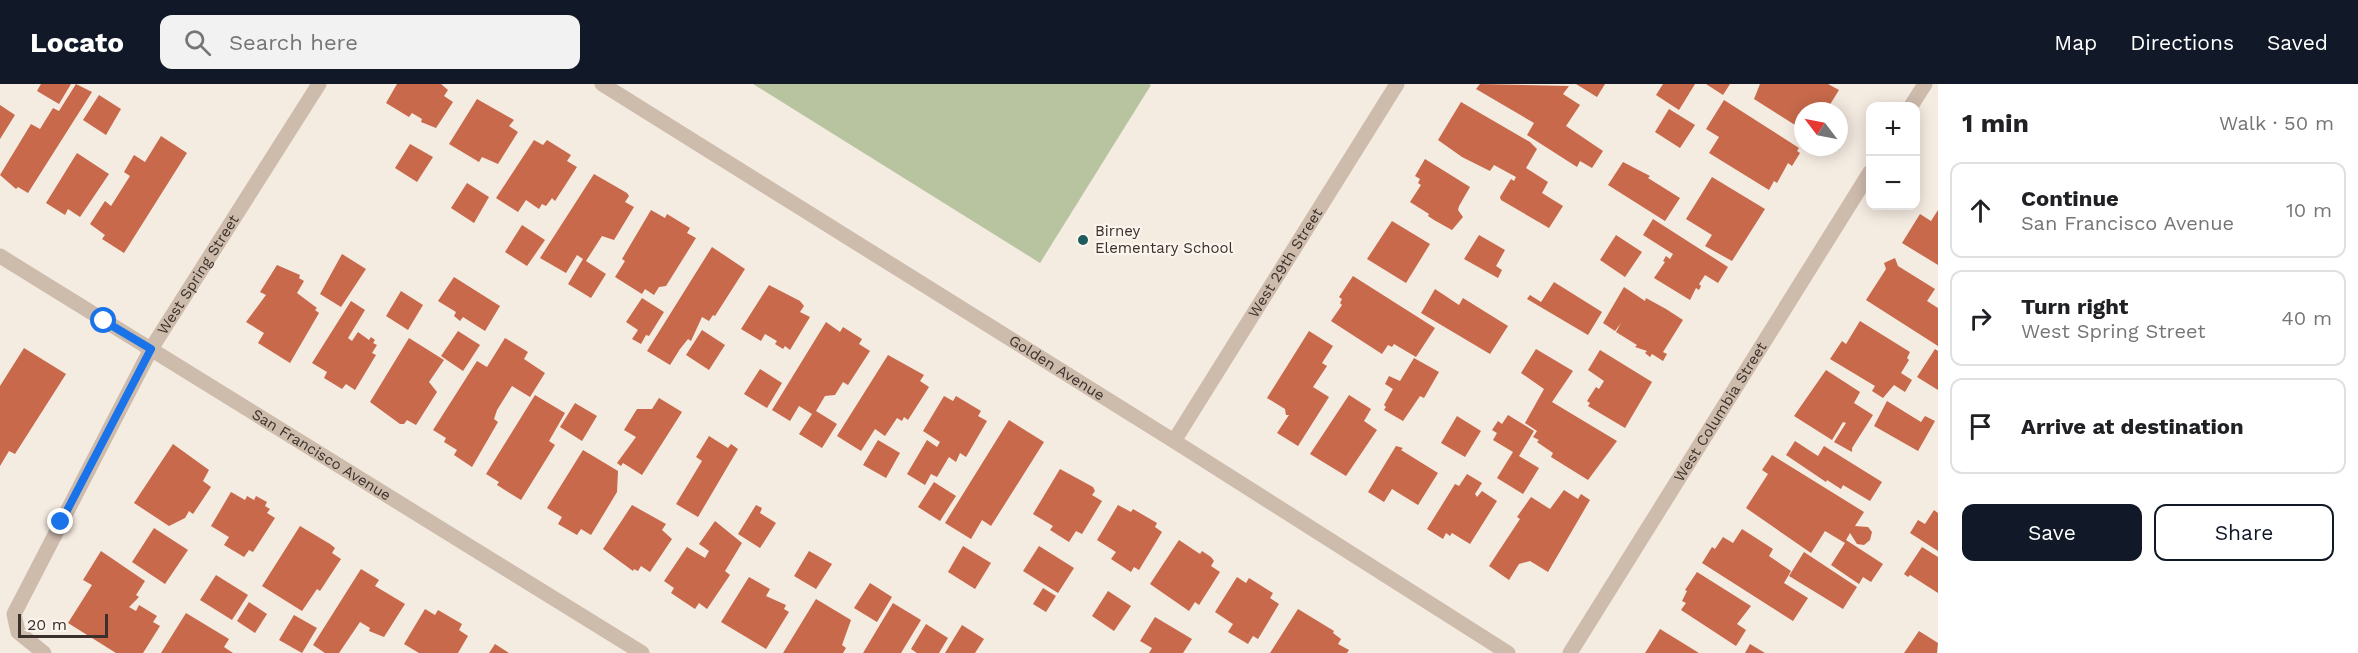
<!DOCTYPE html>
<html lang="en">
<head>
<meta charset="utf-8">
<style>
  :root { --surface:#fff; --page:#f2f2f2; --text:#202124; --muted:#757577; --line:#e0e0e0; --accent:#111827 }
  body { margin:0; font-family:"Work Sans",sans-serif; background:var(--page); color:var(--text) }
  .controls { position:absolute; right:18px; top:18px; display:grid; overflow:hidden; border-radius:12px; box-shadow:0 3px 15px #0003 }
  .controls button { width:54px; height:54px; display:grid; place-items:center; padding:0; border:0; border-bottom:2px solid var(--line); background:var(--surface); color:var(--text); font:30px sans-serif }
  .compass { position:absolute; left:1794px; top:18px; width:54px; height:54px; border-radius:50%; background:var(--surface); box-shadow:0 3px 15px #0003; rotate:302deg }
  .scale { position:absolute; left:18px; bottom:15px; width:90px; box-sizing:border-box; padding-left:6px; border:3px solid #3b302b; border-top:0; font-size:16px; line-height:21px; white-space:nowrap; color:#3b302b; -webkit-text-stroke:4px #fbf5ee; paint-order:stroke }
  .stop { position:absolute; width:18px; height:18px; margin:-14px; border:4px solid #1a73e8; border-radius:50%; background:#fff }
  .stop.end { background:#1a73e8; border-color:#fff; box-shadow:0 2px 6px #0008 }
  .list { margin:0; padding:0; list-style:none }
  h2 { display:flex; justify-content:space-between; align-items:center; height:78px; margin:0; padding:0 24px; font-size:26px }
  h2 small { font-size:20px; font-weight:400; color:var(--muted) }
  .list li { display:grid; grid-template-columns:39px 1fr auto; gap:18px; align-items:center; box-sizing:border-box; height:96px; margin:0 12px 12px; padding:0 12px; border:2px solid var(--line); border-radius:12px }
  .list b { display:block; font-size:22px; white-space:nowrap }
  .list p { margin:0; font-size:20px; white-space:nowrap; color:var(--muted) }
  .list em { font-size:20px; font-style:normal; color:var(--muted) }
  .actions { display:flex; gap:12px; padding:18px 24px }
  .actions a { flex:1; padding:14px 0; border:2px solid var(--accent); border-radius:12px; text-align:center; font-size:21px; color:var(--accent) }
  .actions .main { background:var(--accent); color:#fff }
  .icon { flex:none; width:33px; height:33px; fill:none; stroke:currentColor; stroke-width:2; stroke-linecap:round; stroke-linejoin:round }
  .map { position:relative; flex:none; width:1938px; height:569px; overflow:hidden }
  header { display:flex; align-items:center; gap:36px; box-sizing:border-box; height:84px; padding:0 30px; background:var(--accent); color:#fff }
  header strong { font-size:28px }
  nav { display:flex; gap:33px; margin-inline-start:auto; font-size:21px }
  .search { width:420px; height:54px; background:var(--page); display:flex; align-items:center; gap:15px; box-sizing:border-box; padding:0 21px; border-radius:12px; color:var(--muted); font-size:22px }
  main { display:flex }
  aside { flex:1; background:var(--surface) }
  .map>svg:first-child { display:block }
  .green { fill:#b8c4a0 }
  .building { fill:#c8694b }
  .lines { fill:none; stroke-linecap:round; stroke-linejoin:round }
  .minor { stroke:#cdbbac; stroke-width:15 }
  .tertiary { stroke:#cdbbac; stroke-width:15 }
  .route { stroke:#1a73e8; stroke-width:8 }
  .poi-dot { fill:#1f5a5e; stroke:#fbf5ee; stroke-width:2 }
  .labels { text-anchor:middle; stroke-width:4.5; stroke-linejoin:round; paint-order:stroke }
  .poi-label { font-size:15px; fill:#3b302b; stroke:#fbf5ee; text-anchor:start }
  .street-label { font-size:15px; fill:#3b302b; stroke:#fbf5ee }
</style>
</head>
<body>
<header>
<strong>Locato</strong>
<div class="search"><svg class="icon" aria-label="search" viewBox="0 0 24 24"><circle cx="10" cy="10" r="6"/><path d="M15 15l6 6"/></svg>Search here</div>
<nav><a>Map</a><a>Directions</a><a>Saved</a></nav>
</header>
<main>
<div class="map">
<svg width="1938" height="569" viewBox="0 0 1938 569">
  <rect width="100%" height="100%" fill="#f4ebe1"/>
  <polygon class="green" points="753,0 1149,0 1151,1 1040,179"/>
  <g class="building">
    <polygon points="41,0 71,0 59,20 37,7"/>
    <polygon points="76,0 92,8 28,109 18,103 16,105 0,91 31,40 40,45 53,24 59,27"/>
    <polygon points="397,0 441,0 448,6 444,12 453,18 436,44 421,38 422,35 412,29 409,33 386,19"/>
    <polygon points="1480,0 1569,2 1563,10 1580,21 1566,42 1603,67 1592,84 1580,77 1577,83 1527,51 1534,39 1476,5"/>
    <polygon points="1576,0 1605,0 1597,13"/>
    <polygon points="1663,0 1695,0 1679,26 1656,11"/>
    <polygon points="1706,0 1730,0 1723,11"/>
    <polygon points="1760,0 1828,0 1839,6 1826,27 1803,27 1803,46 1754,15"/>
    <polygon points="99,11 121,25 106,51 83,36"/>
    <polygon points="477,15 514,36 509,42 518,48 498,80 482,73 479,78 449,60"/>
    <polygon points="1724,16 1799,64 1797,67 1800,69 1792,82 1788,79 1777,99 1774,97 1769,106 1709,69 1719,53 1706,45"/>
    <polygon points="1461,18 1530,58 1537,65 1526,84 1548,98 1542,109 1563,122 1549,144 1501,116 1500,113 1511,95 1514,97 1516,93 1494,81 1490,87 1462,73 1438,56"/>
    <polygon points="0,21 15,31 0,55"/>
    <polygon points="1669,25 1695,41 1680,64 1655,48"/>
    <polygon points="161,52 187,69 124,169 102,155 105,151 90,140 105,117 111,122 130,92 124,88 134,71 145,78"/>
    <polygon points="534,56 543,61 547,56 571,71 567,77 577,83 555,117 552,114 546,122 542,120 539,125 526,116 518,128 496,114"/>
    <polygon points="410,60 433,73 417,98 395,84"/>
    <polygon points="77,69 109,90 80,133 68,125 65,131 46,119"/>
    <polygon points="1425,75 1470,103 1459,122 1458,126 1463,133 1452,146 1434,136 1428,132 1429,130 1410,118 1421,101 1418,99 1420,95 1415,92"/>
    <polygon points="1623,78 1650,92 1648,94 1680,114 1665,137 1608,101"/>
    <polygon points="594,90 627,109 629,112 625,118 634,123 614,156 602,152 586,177 606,190 591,214 568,200 583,175 577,171 566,189 540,174"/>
    <polygon points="1712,93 1765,125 1732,177 1705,162 1712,151 1686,135"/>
    <polygon points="467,99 489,113 474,139 451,124"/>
    <polygon points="651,126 665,134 667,130 690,144 687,149 696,154 666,202 659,203 654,211 645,205 642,210 615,193 625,177 622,175"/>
    <polygon points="1938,126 1938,181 1902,159 1920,130 1931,137"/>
    <polygon points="1653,135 1728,183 1718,199 1705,191 1699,200 1701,202 1699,206 1696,204 1690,216 1654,194 1665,178 1663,177 1666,172 1670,175 1673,170 1643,151"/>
    <polygon points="1392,137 1430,160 1406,199 1367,175"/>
    <polygon points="522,141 545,156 527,182 505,168"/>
    <polygon points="1479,151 1505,166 1496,182 1502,186 1498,194 1464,175"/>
    <polygon points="1616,151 1642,168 1625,193 1600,176"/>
    <polygon points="712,163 745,185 715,232 713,231 709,237 702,233 691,257 688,255 680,265 670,281 647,267"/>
    <polygon points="342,170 366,185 341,223 320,210"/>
    <polygon points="1895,174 1898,182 1935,205 1927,217 1938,224 1938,262 1866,216 1886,185 1884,179"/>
    <polygon points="277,181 300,191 299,194 304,197 297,209 317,224 315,226 319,229 290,279 258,259 264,249 246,238 266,211 260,208"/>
    <polygon points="1353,192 1435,244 1416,273 1394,260 1392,263 1388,261 1382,270 1331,237 1342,221 1340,219 1342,215 1339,213"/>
    <polygon points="454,193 500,222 485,247 463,233 460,237 454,232 456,228 438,217"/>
    <polygon points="1554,198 1602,228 1588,251 1527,215 1530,211 1541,218"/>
    <polygon points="769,201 800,217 804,222 800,228 810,233 790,266 785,262 783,265 775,260 777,257 765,250 761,257 741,245"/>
    <polygon points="1624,203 1645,217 1646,214 1666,225 1683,236 1663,268 1667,270 1663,277 1652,270 1650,273 1645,269 1647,267 1635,263 1637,261 1616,248 1621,239 1615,247 1603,239"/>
    <polygon points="1435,205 1459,221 1463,214 1508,242 1490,270 1421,229"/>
    <polygon points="401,207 423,221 408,246 386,232"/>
    <polygon points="642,214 664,228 649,252 646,251 641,260 632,255 638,246 626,238"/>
    <polygon points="351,217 365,226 348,254 352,257 358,248 369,256 371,253 375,256 373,259 377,261 372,269 376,271 355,306 346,300 342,305 324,294 327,288 312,279"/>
    <polygon points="1860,237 1910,268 1907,274 1909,276 1901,289 1912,296 1905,308 1894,301 1883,314 1872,307 1875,302 1830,275 1842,257 1846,260"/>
    <polygon points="826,238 840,248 843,243 862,255 859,260 870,267 848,301 843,298 835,311 825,312 816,327 837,340 822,364 799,350 812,330 799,322 790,337 772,326"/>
    <polygon points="702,246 725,261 709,286 686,271"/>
    <polygon points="458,247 480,261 463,287 441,272"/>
    <polygon points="1309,247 1333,262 1322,279 1327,282 1313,303 1329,313 1298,362 1277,349 1289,331 1286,331 1285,325 1267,314"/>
    <polygon points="409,254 444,276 429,298 437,308 416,341 407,336 404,340 400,340 370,318"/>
    <polygon points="505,254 528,268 524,275 545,289 530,313 512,302 497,326 494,335 498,338 472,383 454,371 457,366 444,358 446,354 433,346 477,277 487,283"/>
    <polygon points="24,264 66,290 15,370 9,367 0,382 0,302"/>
    <polygon points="1536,265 1573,287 1552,318 1617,357 1588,396 1551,373 1553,369 1537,358 1539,356 1533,353 1537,347 1525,339 1544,305 1521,289"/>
    <polygon points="1935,265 1938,267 1938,306 1917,293"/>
    <polygon points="1600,266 1652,298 1625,344 1588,322 1590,319 1587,317 1596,303 1599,305 1604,297 1588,286"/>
    <polygon points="888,271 924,291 920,297 929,303 908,336 904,333 902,337 897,334 885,352 875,345 861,367 837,352"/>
    <polygon points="1414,274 1439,288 1424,314 1420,312 1403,337 1384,326 1386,323 1384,321 1393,305 1385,300 1389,292 1400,297"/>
    <polygon points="760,285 782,299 767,324 744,310"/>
    <polygon points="1826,286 1860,308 1854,319 1873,331 1852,364 1852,368 1834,358 1846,339 1843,338 1832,356 1794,332"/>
    <polygon points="535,311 565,329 549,357 555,361 521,416 497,401 499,398 486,390"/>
    <polygon points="1349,311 1371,325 1364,337 1377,346 1346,392 1310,370"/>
    <polygon points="944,312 953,317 956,312 981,327 978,332 987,337 966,373 960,369 956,378 949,373 937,393 931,390 925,401 907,390 927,356 937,363 940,358 923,347"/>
    <polygon points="659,314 682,328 642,391 623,379 621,382 617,379 636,353 624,346 637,325 652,325"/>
    <polygon points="1887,317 1921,338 1925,332 1935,337 1918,367 1874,342"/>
    <polygon points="575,319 597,332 582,357 560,343"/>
    <polygon points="1508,331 1534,347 1519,372 1539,384 1523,410 1497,394 1513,368 1493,356 1497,349 1492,346 1498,337 1502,340"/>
    <polygon points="1457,332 1481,347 1465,373 1441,359"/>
    <polygon points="1009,336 1044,358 991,442 982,436 971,455 945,439"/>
    <polygon points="709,352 728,364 731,360 738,365 698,433 676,420 702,377 696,373"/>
    <polygon points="878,356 900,369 886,394 863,381"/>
    <polygon points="1795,357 1818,372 1824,362 1882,398 1870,417 1843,401 1841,405 1827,396 1826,398 1786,371"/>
    <polygon points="173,360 209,386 203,397 211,403 193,430 189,427 185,434 169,442 134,419"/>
    <polygon points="1396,362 1403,364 1401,366 1438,389 1418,421 1392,405 1384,418 1368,408"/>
    <polygon points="583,366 618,387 617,408 591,451 581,445 577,451 558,440 562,433 547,424"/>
    <polygon points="1772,371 1864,428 1855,442 1868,443 1872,448 1870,456 1864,461 1857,460 1850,449 1846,456 1883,480 1871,498 1863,493 1859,500 1831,481 1845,459 1825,447 1811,469 1746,424 1768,390 1762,386"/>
    <polygon points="1060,385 1093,403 1095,407 1092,411 1102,417 1082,450 1076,447 1069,458 1050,446 1053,442 1033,430"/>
    <polygon points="1467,390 1482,399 1475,410 1477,413 1482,407 1497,417 1470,460 1452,449 1450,452 1446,449 1443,455 1427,445 1455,400 1459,402"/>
    <polygon points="934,398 956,412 940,437 918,423"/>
    <polygon points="1564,406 1578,415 1581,410 1590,416 1548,488 1530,477 1519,480 1509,496 1489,482 1520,435 1517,433 1531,413 1550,425"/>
    <polygon points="231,408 245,416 247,412 254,416 256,412 267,418 265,422 270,425 267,429 275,434 253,468 249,466 244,473 224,461 229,453 211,442"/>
    <polygon points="632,421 666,440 662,446 672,455 650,488 641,482 638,487 634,485 633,487 603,465"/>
    <polygon points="756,421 762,424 760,429 776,439 760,464 738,450"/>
    <polygon points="1118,421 1131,428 1133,425 1157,439 1155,443 1162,448 1139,486 1134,483 1131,488 1111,475 1116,468 1097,456"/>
    <polygon points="1934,426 1938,429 1938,467 1910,449 1918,436 1925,440"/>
    <polygon points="715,437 742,459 725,487 730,491 707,525 699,519 695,525 671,509 674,504 664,497 687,463 705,474 709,467 699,460"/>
    <polygon points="300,442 330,460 335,464 332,469 341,475 320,507 317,505 302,527 262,502"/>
    <polygon points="154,444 188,466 165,500 132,478"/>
    <polygon points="1742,445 1773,465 1769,472 1791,487 1784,499 1808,514 1793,537 1702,479 1712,463 1715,465 1723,453 1733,459"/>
    <polygon points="1179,456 1200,470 1202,467 1211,473 1214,477 1211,482 1220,488 1199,521 1195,518 1189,527 1150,500"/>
    <polygon points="963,462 991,479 975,505 948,488"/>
    <polygon points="1039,462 1074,484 1058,509 1023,487"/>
    <polygon points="1922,463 1938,473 1938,509 1910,491 1908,493 1904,490"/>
    <polygon points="101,467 145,497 136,511 139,513 129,523 136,527 139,521 157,532 153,538 160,542 143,569 116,569 68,539 92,501 83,496"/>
    <polygon points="809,467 832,480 816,505 794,492"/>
    <polygon points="1804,468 1857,503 1843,525 1789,492"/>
    <polygon points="361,485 379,496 375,502 405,520 384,553 369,547 370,544 360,538 339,569 325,569 313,561"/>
    <polygon points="1697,488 1751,522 1737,540 1746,546 1736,562 1681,526 1686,519 1682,517 1687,507 1685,506"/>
    <polygon points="216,491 248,511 232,536 200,516"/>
    <polygon points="749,493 770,505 766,512 786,521 784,525 789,528 766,565 721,538"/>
    <polygon points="1237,493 1246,499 1249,494 1273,509 1270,514 1279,520 1258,555 1253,552 1248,560 1228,548 1233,540 1215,528"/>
    <polygon points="870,499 892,513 877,538 854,524"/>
    <polygon points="1043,504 1056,512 1046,528 1033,520"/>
    <polygon points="1108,507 1131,522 1114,547 1092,532"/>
    <polygon points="816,515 851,536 842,561 846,564 843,569 783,569"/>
    <polygon points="249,518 267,530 255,549 237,537"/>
    <polygon points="893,519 921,536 901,569 863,569"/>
    <polygon points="425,525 435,531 438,526 462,540 459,546 468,552 458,569 419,569 404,560"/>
    <polygon points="1298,525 1334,547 1333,549 1341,555 1338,560 1349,566 1347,569 1270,569"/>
    <polygon points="186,529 229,555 224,563 233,569 161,569"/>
    <polygon points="294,531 317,544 302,569 279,556"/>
    <polygon points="1155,533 1192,555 1183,569 1149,569 1152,564 1140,557"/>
    <polygon points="926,540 948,554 939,569 917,569 911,565"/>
    <polygon points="962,541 984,555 975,569 945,569"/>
    <polygon points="1660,545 1699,569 1645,569"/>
    <polygon points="1919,547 1938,559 1937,569 1904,569"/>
    <polygon points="495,560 509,569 489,569"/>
    <polygon points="1750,560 1765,569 1745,569"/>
  </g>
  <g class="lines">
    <g class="minor">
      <path id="s1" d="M602,0L1174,357L1508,569"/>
      <polyline points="1911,22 1925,0"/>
      <path id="s2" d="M0,172L642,569"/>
      <path id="s3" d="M1174,357L1397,0"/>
      <polyline points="44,569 18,548 14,530 151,265"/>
      <path id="s4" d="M1570,569L1870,88"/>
    </g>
    <path class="tertiary" id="s5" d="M151,265L319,0"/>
  </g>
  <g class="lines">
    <polyline class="route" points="61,438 151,265 104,237"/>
  </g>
  <circle class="poi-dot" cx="1083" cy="156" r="6"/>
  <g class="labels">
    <g class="poi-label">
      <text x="1095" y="152">Birney<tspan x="1095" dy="17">Elementary School</tspan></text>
    </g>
    <g class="street-label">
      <text dy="5" stroke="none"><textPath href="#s3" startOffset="210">West 29th Street</textPath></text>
      <text dy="5" stroke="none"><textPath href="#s5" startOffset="88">West Spring Street</textPath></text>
      <text dy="5" stroke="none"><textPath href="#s1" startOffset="536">Golden Avenue</textPath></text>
      <text dy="5" stroke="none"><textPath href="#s4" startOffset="284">West Columbia Street</textPath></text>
      <text dy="5" stroke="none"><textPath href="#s2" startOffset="378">San Francisco Avenue</textPath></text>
    </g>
  </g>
</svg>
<div class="controls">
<button>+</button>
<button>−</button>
</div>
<svg class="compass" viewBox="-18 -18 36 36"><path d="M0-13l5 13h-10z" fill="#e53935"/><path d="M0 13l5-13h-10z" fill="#757577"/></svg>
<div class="scale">20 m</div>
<div class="stop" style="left:104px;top:237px"></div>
<div class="stop end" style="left:61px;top:438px"></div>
</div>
<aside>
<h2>1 min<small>Walk · 50 m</small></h2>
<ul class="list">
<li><svg class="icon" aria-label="ahead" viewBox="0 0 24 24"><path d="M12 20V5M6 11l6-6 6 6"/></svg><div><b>Continue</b><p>San Francisco Avenue</p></div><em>10 m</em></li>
<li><svg class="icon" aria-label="right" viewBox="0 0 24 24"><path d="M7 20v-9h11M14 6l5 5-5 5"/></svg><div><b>Turn right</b><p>West Spring Street</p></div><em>40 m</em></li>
<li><svg class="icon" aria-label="arrive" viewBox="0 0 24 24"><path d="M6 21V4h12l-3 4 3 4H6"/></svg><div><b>Arrive at destination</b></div></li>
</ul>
<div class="actions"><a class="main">Save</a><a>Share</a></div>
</aside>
</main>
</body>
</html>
